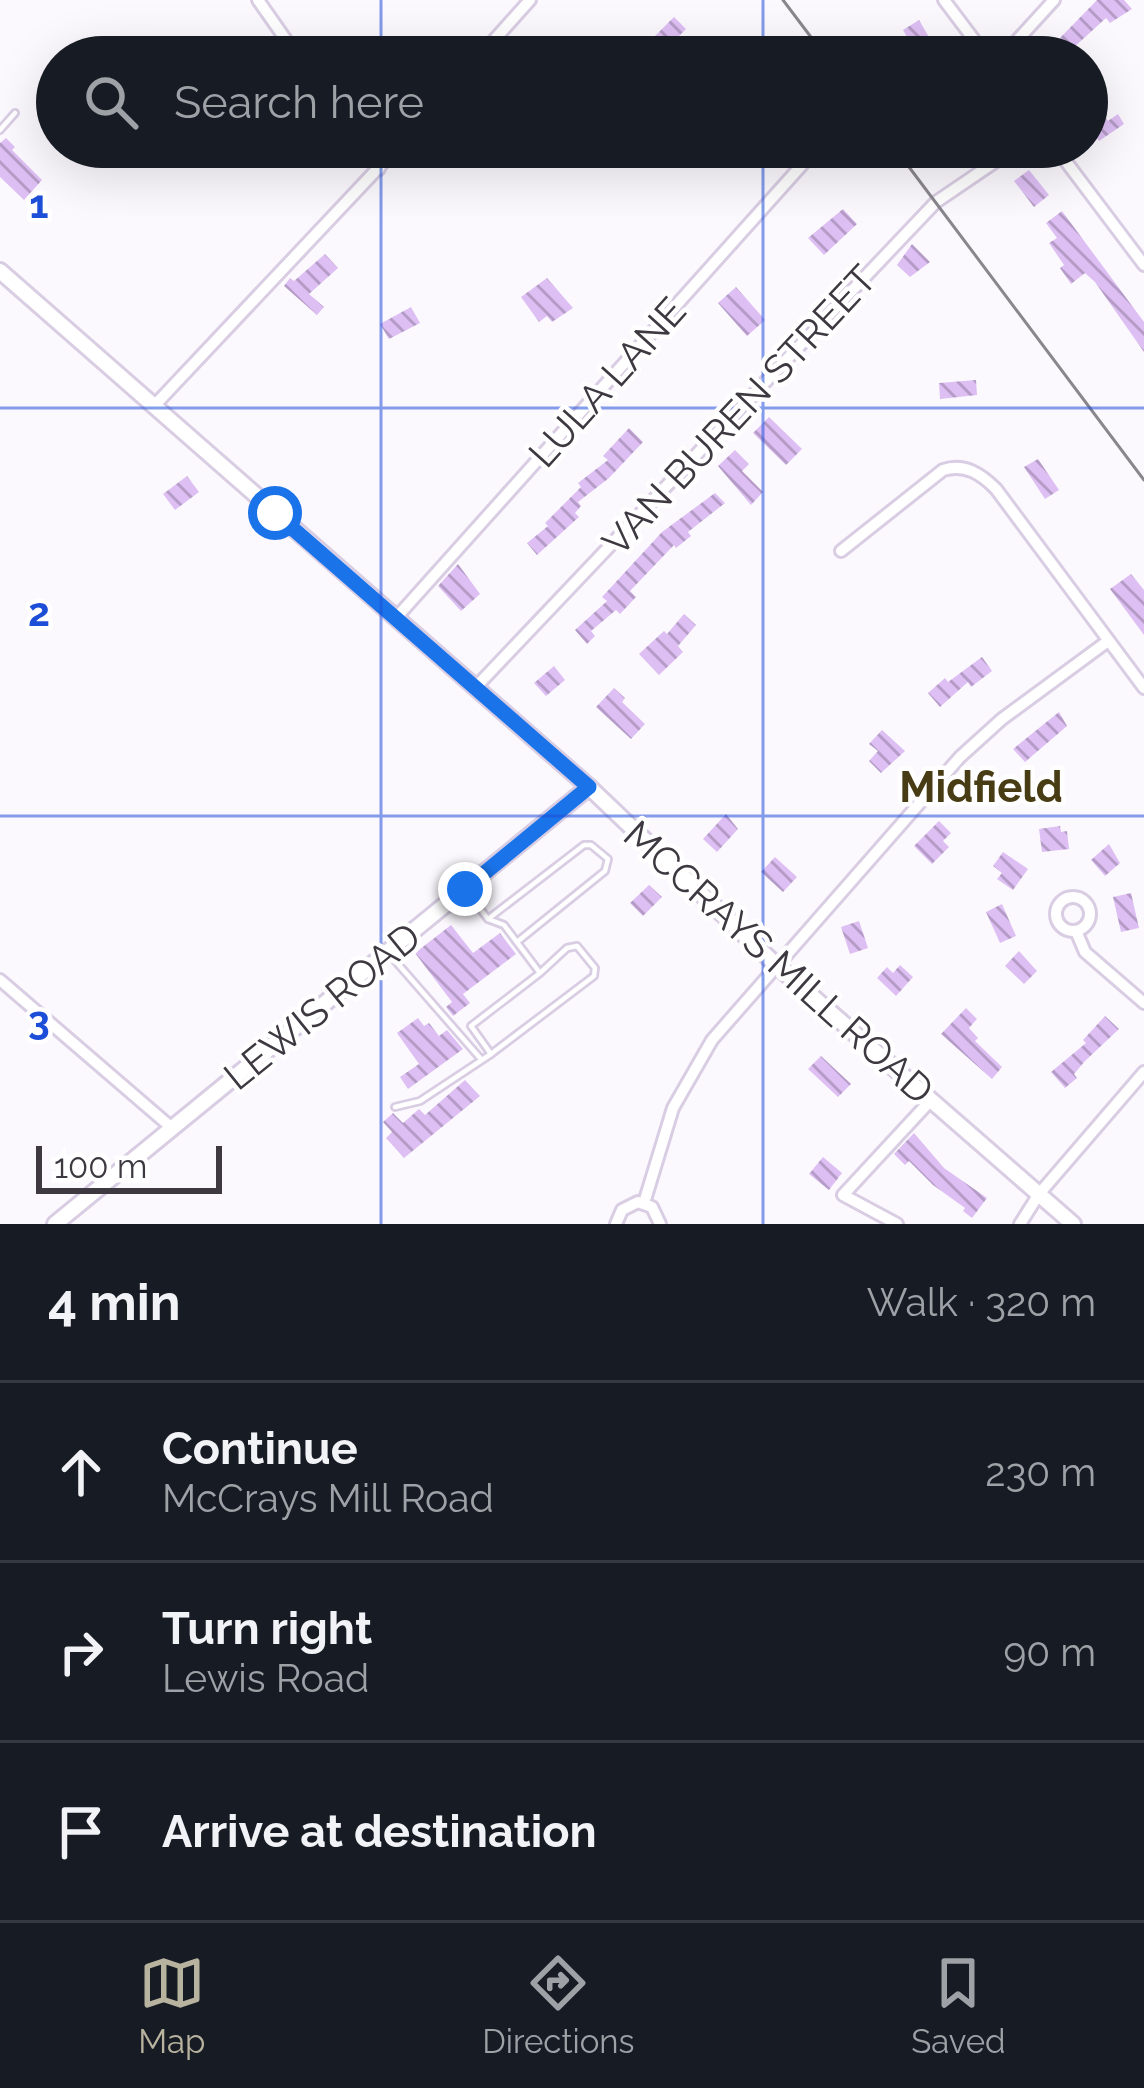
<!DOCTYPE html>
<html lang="en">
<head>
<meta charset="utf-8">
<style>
  :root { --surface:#171b24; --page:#242831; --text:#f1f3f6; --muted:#9ea1a6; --line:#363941; --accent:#b8b39e }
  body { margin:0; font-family:Raleway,sans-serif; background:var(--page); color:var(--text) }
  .scale { position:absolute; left:36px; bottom:30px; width:186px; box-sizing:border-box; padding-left:12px; border:6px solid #3e3941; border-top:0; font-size:33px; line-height:42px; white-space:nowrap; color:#3e3941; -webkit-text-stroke:9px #fff; paint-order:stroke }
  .stop { position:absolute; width:36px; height:36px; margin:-27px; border:9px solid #1a73e8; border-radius:50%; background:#fff }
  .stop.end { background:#1a73e8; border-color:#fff; box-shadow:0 3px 12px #0008 }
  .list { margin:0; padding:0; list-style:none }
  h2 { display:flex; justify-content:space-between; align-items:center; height:156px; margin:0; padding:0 48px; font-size:51px }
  h2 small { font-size:39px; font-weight:400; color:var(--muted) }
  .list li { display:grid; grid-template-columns:78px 1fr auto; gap:36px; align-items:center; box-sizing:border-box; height:180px; padding:0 48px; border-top:3px solid var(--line) }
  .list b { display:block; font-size:45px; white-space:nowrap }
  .list p { margin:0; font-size:39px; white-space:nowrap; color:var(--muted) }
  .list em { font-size:39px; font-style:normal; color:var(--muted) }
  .icon { flex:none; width:66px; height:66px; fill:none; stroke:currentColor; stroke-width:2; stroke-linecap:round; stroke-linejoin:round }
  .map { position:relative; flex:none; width:1144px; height:1224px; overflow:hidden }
  .search { position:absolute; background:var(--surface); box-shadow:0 12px 48px #0002; left:36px; right:36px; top:36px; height:132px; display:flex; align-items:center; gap:30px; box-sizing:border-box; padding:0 42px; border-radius:66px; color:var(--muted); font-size:45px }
  .sheet { height:696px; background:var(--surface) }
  nav { display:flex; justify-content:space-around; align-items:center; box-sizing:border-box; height:168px; border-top:3px solid var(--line); background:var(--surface); font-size:33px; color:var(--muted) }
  nav a { display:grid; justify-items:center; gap:6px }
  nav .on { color:var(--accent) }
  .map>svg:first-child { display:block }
  .building { fill:url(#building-back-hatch) }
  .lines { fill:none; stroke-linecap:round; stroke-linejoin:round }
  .lane-casing { stroke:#d9cde3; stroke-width:10 }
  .street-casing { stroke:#d9cde3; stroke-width:16 }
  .secondary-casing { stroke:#d9cde3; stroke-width:20 }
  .lane { stroke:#fff; stroke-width:4.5 }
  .street { stroke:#fff; stroke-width:10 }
  .secondary { stroke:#fff; stroke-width:14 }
  .rail { stroke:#8a868d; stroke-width:3 }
  .route { stroke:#1a73e8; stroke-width:15 }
  .grid { fill:none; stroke:#1d4ed8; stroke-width:3; stroke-opacity:0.55 }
  .labels { text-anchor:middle; stroke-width:9; stroke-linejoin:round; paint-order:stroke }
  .street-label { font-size:39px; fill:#3e3941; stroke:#fff }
  .neighbourhood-label { font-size:42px; font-weight:bold; fill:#473c13; stroke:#fff }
  .grid-label { font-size:39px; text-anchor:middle; font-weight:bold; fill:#1d4ed8; stroke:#fff; stroke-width:9; stroke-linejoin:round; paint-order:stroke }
</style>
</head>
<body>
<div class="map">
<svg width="1144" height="1224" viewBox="0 0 1144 1224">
  <defs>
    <pattern id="building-back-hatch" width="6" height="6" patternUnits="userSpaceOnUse" patternTransform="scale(3)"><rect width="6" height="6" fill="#debff4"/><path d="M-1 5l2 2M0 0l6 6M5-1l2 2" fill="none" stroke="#b59cc7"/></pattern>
  </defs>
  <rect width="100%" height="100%" fill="#fcf9fe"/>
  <g class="building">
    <polygon points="1097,0 1124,0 1132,9 1110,23 1106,18 1072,49 1060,38"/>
    <polygon points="674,17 686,29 658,57 646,45"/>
    <polygon points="919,20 933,44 917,54 903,30"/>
    <polygon points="1099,107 1108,121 1118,114 1124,124 1099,141 1087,122 1087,114"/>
    <polygon points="6,138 15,147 12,150 42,180 24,200 0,177 0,143"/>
    <polygon points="1029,170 1049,195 1034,207 1014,181"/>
    <polygon points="843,209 857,224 824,255 808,238"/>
    <polygon points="1062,211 1144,322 1144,352 1095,282 1085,273 1071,284 1060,268 1064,265 1049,243 1057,238 1046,223"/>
    <polygon points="912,244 930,262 910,277 897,265"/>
    <polygon points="325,254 338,268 309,294 324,307 317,315 284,286 290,278 294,281"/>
    <polygon points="547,278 573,308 552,322 547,316 539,322 521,297"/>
    <polygon points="736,287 765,320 747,336 718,303"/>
    <polygon points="411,307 420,323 389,339 380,324"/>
    <polygon points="976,380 977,395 940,399 939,383"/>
    <polygon points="769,417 802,449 786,465 753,433"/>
    <polygon points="629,428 643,442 609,478 578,502 581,506 575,513 579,517 537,555 527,543 548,526 545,523 581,487 578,483 608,460 603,456"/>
    <polygon points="735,450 749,464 742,471 763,492 751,505 718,466"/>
    <polygon points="1038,459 1059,490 1045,499 1024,467"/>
    <polygon points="187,476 199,492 175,510 163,494"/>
    <polygon points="715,493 725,503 688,532 691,536 676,548 674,545 630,591 636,597 620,614 616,610 591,631 595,636 587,644 575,630 607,601 602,597 662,532"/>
    <polygon points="458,564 480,594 461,611 438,586"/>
    <polygon points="1131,574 1144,590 1144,635 1110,589"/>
    <polygon points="684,614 696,625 678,646 683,652 659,675 639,654 664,631 667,634"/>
    <polygon points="982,657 992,671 971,687 968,682 940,707 928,693 945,678 948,682"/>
    <polygon points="554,666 565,680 546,696 534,683"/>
    <polygon points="614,688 625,698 622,702 645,724 631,739 596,707"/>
    <polygon points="1059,712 1067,726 1025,762 1013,749"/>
    <polygon points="882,730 905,751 881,773 869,761 878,751 869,744"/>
    <polygon points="726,814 738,829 717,852 703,839"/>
    <polygon points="939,821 951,833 943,841 949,847 932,864 914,846"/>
    <polygon points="1060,826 1061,832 1067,831 1069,849 1042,852 1039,829"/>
    <polygon points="1109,844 1120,863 1105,876 1091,860"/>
    <polygon points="1003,852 1028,869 1013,890 997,879 1002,873 993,866"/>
    <polygon points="775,857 797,877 783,892 761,872"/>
    <polygon points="649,885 662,897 643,916 630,903"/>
    <polygon points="1131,893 1139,928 1121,932 1113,897"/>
    <polygon points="1002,904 1016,936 1000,943 986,912"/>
    <polygon points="859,921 868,948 850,954 841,927"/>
    <polygon points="451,925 473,953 500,933 516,954 463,994 470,1003 453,1016 446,1007 452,1002 415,953"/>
    <polygon points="1019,951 1037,971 1024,984 1005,966"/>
    <polygon points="900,965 913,977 896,996 877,978 887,967 893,973"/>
    <polygon points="966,1008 977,1019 969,1028 978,1038 975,1041 1002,1067 992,1079 941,1034"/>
    <polygon points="1105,1016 1119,1029 1085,1061 1074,1074 1077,1078 1065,1088 1051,1072 1086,1043 1083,1040"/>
    <polygon points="418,1018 424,1026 429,1023 439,1036 447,1030 463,1049 408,1089 400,1077 419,1064 397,1033"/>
    <polygon points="821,1056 851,1084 838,1097 808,1069"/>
    <polygon points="465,1080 480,1096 404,1158 386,1138 392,1132 383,1122 393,1113 403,1123 419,1109 425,1115"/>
    <polygon points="914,1133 944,1168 987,1198 972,1218 963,1211 965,1208 933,1185 909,1161 905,1165 894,1154"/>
    <polygon points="823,1157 842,1173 829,1190 809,1174"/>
  </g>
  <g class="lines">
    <g class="lane-casing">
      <g id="lane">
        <polyline points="0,130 15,113"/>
        <polyline points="468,893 488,919 504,925 540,973 567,948 577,946 595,968 594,976 491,1054 471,1026 540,973"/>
        <polyline points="488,919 584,845 591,845 608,859 605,871 517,942"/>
        <polyline points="391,956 480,1058"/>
        <polyline points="395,1107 420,1101 491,1054"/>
      </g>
    </g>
    <g class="street-casing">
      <g id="street">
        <polyline points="258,0 298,57"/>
        <polyline points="944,0 987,57"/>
        <polyline points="479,57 530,0"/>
        <polyline points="1002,57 1054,0"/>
        <polyline points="363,147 379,169"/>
        <polyline points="553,147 572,153 590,147"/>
        <polyline points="1055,147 1144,265"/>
        <polyline points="154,406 398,147"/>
        <path d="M841,551L943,470C965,463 981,474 996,489L1144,688"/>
        <polyline points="396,618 818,147"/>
        <polyline points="475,688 936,202 1017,147"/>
        <circle cx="1073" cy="914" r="17"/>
        <polyline points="1076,931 1085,952 1144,1003"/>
        <polyline points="0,980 172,1128"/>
        <polyline points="644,1203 673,1108 712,1040 960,757 1002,719 1108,641"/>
        <polyline points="616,1224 622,1210 638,1202 652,1207 660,1224"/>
        <polyline points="897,1224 843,1195 931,1100"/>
        <polyline points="1020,1224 1039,1194 1144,1072"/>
      </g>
    </g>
    <g class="secondary-casing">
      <g id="secondary">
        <polyline points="0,271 589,787 775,964 1073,1224"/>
        <polyline points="55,1224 589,787"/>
      </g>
    </g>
    <use href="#lane" class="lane"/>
    <use href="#street" class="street"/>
    <use href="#secondary" class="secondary"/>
    <g class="rail">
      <polyline points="783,0 826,57"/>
      <polyline points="894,147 1144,480"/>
    </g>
  </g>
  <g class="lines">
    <polyline class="route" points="275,513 589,787 465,889"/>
  </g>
  <path class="grid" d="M381,0V57M763,0V57M381,147V1224M763,147V1224M0,408H1144M0,816H1144"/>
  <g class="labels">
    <g class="street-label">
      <text transform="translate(607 382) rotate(-48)" y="14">LULA LANE</text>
      <text transform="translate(739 410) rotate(-47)" y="14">VAN BUREN STREET</text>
      <text transform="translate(779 962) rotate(42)" y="14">MCCRAYS MILL ROAD</text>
      <text transform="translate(322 1006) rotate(-39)" y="14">LEWIS ROAD</text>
    </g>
    <g class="neighbourhood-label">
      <text x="981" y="802">Midfield</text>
    </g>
  </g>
  <g class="grid-label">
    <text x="39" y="218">1</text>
    <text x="39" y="626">2</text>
    <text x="39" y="1034">3</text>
  </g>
</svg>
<div class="scale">100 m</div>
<div class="stop" style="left:275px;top:513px"></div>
<div class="stop end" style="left:465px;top:889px"></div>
<div class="search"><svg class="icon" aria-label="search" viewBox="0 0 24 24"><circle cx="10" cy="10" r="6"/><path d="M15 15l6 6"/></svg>Search here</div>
</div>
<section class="sheet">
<h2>4 min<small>Walk · 320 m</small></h2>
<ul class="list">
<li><svg class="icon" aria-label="ahead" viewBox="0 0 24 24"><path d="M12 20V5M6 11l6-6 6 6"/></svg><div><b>Continue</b><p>McCrays Mill Road</p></div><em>230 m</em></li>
<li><svg class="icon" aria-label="right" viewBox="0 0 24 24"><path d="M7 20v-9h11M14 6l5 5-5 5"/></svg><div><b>Turn right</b><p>Lewis Road</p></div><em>90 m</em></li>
<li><svg class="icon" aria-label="arrive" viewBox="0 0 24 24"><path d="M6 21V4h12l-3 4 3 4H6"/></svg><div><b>Arrive at destination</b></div></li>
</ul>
</section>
<nav>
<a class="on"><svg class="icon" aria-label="map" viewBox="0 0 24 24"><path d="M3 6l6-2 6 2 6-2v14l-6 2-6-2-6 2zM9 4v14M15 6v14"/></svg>Map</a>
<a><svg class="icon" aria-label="directions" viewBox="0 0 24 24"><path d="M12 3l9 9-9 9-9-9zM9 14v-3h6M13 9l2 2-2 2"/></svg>Directions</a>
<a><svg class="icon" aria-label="saved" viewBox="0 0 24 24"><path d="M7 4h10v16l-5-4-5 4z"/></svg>Saved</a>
</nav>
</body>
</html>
